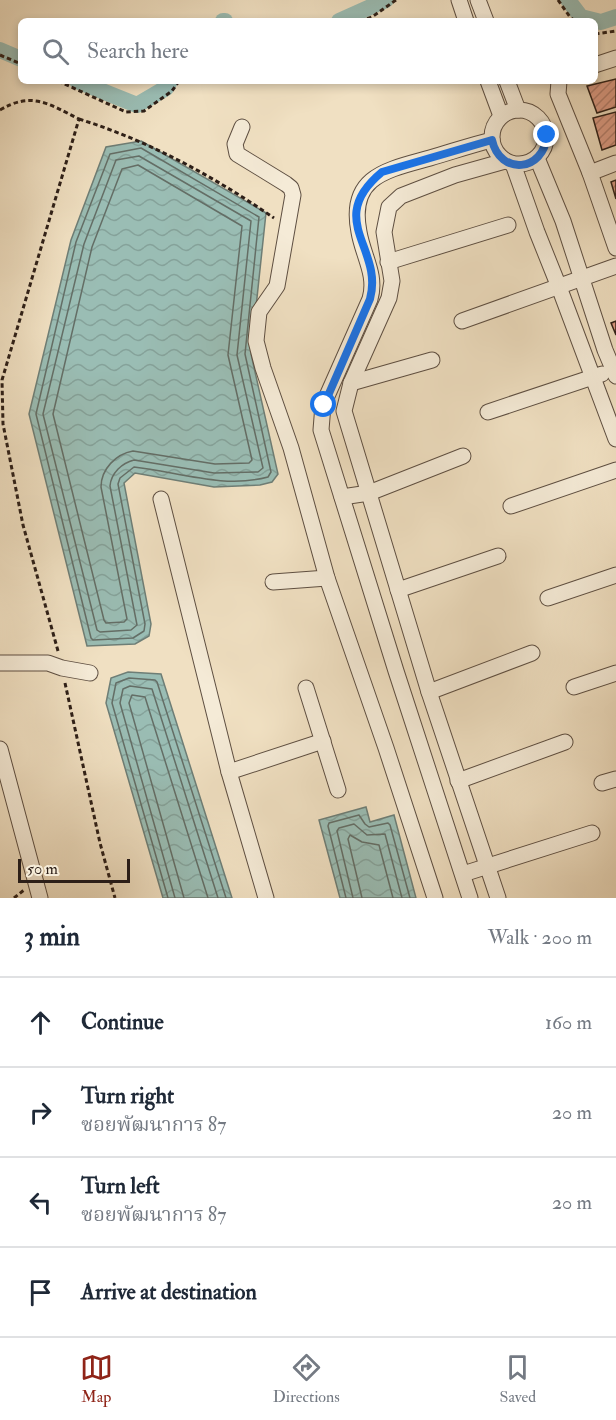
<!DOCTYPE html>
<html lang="en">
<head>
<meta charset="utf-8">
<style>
  :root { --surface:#fff; --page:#f2f2f3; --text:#1f2937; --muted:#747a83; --line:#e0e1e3; --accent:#8f2418 }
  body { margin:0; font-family:"IM FELL Double Pica","Noto Serif Thai",serif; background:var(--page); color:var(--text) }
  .scale { position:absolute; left:18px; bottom:15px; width:112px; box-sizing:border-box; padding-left:6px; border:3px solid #2d1f18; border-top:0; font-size:16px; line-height:21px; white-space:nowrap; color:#2d1f18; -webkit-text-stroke:4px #f5ebd7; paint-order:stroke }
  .stop { position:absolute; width:18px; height:18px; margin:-14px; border:4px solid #1a73e8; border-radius:50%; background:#fff }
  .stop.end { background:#1a73e8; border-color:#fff; box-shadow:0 2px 6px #0008 }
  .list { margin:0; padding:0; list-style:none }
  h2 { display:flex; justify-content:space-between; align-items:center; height:78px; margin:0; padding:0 24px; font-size:26px }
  h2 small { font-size:20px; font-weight:400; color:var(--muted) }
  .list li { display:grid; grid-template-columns:39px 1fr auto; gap:18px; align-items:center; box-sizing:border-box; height:90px; padding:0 24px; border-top:2px solid var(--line) }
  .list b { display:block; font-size:22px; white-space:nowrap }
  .list p { margin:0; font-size:20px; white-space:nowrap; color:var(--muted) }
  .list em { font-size:20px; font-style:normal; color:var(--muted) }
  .icon { flex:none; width:33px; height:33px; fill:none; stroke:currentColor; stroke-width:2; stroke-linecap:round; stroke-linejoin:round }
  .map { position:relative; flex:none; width:616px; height:898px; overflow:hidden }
  .search { position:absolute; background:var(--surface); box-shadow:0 3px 9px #0003; left:18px; right:18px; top:18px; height:66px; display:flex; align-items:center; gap:15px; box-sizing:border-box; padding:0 21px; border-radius:9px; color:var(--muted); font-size:22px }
  .sheet { height:438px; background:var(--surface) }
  nav { display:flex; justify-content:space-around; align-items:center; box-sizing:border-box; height:84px; border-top:2px solid var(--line); background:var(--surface); font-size:16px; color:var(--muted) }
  nav a { display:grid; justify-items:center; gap:3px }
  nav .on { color:var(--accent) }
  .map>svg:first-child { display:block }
  .water { fill:url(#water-waves); stroke:#6e7e76; stroke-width:1.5 }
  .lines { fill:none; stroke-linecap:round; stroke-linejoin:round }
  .shore { stroke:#646e66; stroke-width:1.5 }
  .canal { stroke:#9abdb4; stroke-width:16 }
  .building { fill:url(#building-hatch); stroke:#2d1f18; stroke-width:1.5 }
  .street-casing { stroke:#5e4f42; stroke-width:17 }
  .path { stroke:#2d1f18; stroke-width:3; stroke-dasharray:4.5 3; stroke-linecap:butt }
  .street { stroke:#f5ebd7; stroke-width:15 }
  .route { stroke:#1a73e8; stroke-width:8 }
</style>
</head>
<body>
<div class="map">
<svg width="616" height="898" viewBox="0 0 616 898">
  <defs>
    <pattern id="water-waves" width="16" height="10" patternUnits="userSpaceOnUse" patternTransform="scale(1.5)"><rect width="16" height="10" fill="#9abdb4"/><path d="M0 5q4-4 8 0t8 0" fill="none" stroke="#85a29a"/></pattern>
    <pattern id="building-hatch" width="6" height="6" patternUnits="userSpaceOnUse" patternTransform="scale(1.5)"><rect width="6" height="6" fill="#e09e88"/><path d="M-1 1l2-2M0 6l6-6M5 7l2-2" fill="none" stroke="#b6806e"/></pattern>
  </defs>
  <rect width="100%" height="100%" fill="#f0e0c2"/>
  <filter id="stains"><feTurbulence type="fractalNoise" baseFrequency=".00333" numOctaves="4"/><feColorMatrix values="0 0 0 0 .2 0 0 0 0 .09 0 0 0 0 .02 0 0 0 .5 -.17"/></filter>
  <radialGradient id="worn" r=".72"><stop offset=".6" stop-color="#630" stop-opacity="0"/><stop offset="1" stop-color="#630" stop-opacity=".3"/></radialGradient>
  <g class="water">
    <polygon points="141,141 266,213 251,354 278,474 272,482 260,485 214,487 135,473 124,483 151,624 149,636 135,644 87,646 29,414 71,240 106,147"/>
    <polygon points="128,672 161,674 232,898 163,898 106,703 111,678"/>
    <polygon points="366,807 370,822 394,815 416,898 340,898 319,820"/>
  </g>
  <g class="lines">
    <g class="shore">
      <path d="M141,148L259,217L245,354L271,472L268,477C224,489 178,472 134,467L120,478L118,484L145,624L144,631L133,638L93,640L91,638L36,414L76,242L110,154Z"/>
      <path d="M139,156L251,221L237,355L263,468L258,472L214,473L134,460C122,463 111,473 110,486L137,625L131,630L100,632L97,630L43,414L84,244L116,160Z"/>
      <path d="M138,165L242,226L228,355L252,460L249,463L215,464L133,451C116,454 101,469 101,487L127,619L124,622L106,623L104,620L53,414L92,247L122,169Z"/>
      <polyline points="168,898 112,703 116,683 129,678 155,680 157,682 226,898"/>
      <polyline points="175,898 120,703 123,689 130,686 152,689 218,898"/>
      <polyline points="184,898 129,703 132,695 145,697 208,898"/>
      <polyline points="346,898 328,826 329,823 359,815 365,824 369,827 388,823 390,825 410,898"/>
      <polyline points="353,898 337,831 339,828 354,824 367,835 385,834 402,898"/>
      <polyline points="362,898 348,839 350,835 362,842 379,845 393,898"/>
    </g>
    <g class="canal">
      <polyline points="568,0 581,17 601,22 616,17"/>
      <polyline points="223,21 225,21"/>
      <polyline points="339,21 386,0"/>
      <polyline points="0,50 21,59"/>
      <polyline points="77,81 137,105 166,88 170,81"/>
    </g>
  </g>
  <g class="building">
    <polygon points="616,79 616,107 597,113 587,86"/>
    <polygon points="616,112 616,145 602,150 593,118"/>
    <polygon points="616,180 616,199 611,182"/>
    <polygon points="616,321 616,335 611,323"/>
  </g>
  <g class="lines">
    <g class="street-casing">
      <g id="street">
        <polyline points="459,0 466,21"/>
        <polyline points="478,0 486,21"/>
        <polyline points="595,65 616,58"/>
        <polyline points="488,81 501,116"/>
        <polyline points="507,81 518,110"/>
        <polyline points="559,81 558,94 590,173 616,248"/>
        <circle cx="519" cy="137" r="27"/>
        <polyline points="242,127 235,144 237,154 286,184 291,188 293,195 277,286 259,312 256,341 263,368 291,448 327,578 386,748 435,898"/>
        <polyline points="537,158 563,221 605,350 616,376"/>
        <polyline points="513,164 537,232 559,287 616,439"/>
        <polyline points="590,173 616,163"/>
        <polyline points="388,262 508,225"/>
        <polyline points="462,321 616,266"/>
        <polyline points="351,383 432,360"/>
        <polyline points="488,412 602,374"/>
        <polyline points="342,497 369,493 463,456"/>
        <polyline points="161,499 229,772 266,898"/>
        <polyline points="511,506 616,470"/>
        <polyline points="273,582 327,578"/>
        <polyline points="398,590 498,556"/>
        <polyline points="548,598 616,575"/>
        <polyline points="0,663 48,663 62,668 90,673"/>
        <polyline points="574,687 616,673"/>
        <polyline points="306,688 338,790"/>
        <polyline points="429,692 532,653"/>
        <polyline points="0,749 40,898"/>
        <polyline points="229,772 323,741"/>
        <polyline points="458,781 565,742"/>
        <polyline points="602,783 616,779"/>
        <polyline points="463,874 592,833"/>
        <path d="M470,898L396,671L321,430L323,405L370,299C377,275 363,256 359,232C348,176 387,170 430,158C451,152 471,145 492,140"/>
        <polyline points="498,898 429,692 344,411 351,383 389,298 392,281 384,232 389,207 401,196 455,175 505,161"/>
      </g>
    </g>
    <g class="path">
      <polyline points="558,0 570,17 575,21"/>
      <polyline points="360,21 372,17 396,0"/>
      <polyline points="595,34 616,31"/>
      <polyline points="0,55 21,64"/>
      <polyline points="58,81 126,112 144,111 172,91 179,81"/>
      <path d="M0,110C32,91 49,104 79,119L2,380L3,424L23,525L58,651"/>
      <path d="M79,119C149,141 213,176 274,218"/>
      <polyline points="65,683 100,843 115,898"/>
      <polyline points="14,898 24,890"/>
    </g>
    <use href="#street" class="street"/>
  </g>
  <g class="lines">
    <path class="route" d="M324,405L370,299C384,248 324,220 382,172L492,140C500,176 544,172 547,135"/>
  </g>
  <rect width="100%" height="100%" filter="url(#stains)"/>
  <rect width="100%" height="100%" fill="url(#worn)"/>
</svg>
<div class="scale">50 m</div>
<div class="stop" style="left:324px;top:405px"></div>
<div class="stop end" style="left:547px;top:135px"></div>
<div class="search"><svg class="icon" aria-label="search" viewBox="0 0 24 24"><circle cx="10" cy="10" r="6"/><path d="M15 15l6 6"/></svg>Search here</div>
</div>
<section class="sheet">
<h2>3 min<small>Walk · 200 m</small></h2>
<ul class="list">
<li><svg class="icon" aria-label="ahead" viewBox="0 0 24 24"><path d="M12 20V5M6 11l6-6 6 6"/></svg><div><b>Continue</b></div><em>160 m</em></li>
<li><svg class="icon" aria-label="right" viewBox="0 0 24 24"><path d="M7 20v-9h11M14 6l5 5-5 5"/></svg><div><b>Turn right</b><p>ซอยพัฒนาการ 87</p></div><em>20 m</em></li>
<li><svg class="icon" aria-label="left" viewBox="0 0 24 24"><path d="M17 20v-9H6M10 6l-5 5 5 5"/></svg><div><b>Turn left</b><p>ซอยพัฒนาการ 87</p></div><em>20 m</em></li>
<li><svg class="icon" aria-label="arrive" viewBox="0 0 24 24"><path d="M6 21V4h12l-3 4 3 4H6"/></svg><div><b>Arrive at destination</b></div></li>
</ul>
</section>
<nav>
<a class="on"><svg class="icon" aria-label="map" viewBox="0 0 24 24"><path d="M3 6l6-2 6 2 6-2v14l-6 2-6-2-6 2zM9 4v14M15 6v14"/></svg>Map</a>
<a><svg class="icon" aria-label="directions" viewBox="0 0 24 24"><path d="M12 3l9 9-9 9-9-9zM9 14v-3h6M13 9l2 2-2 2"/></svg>Directions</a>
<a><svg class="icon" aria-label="saved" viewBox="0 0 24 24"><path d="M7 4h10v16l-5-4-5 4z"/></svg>Saved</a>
</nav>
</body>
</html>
